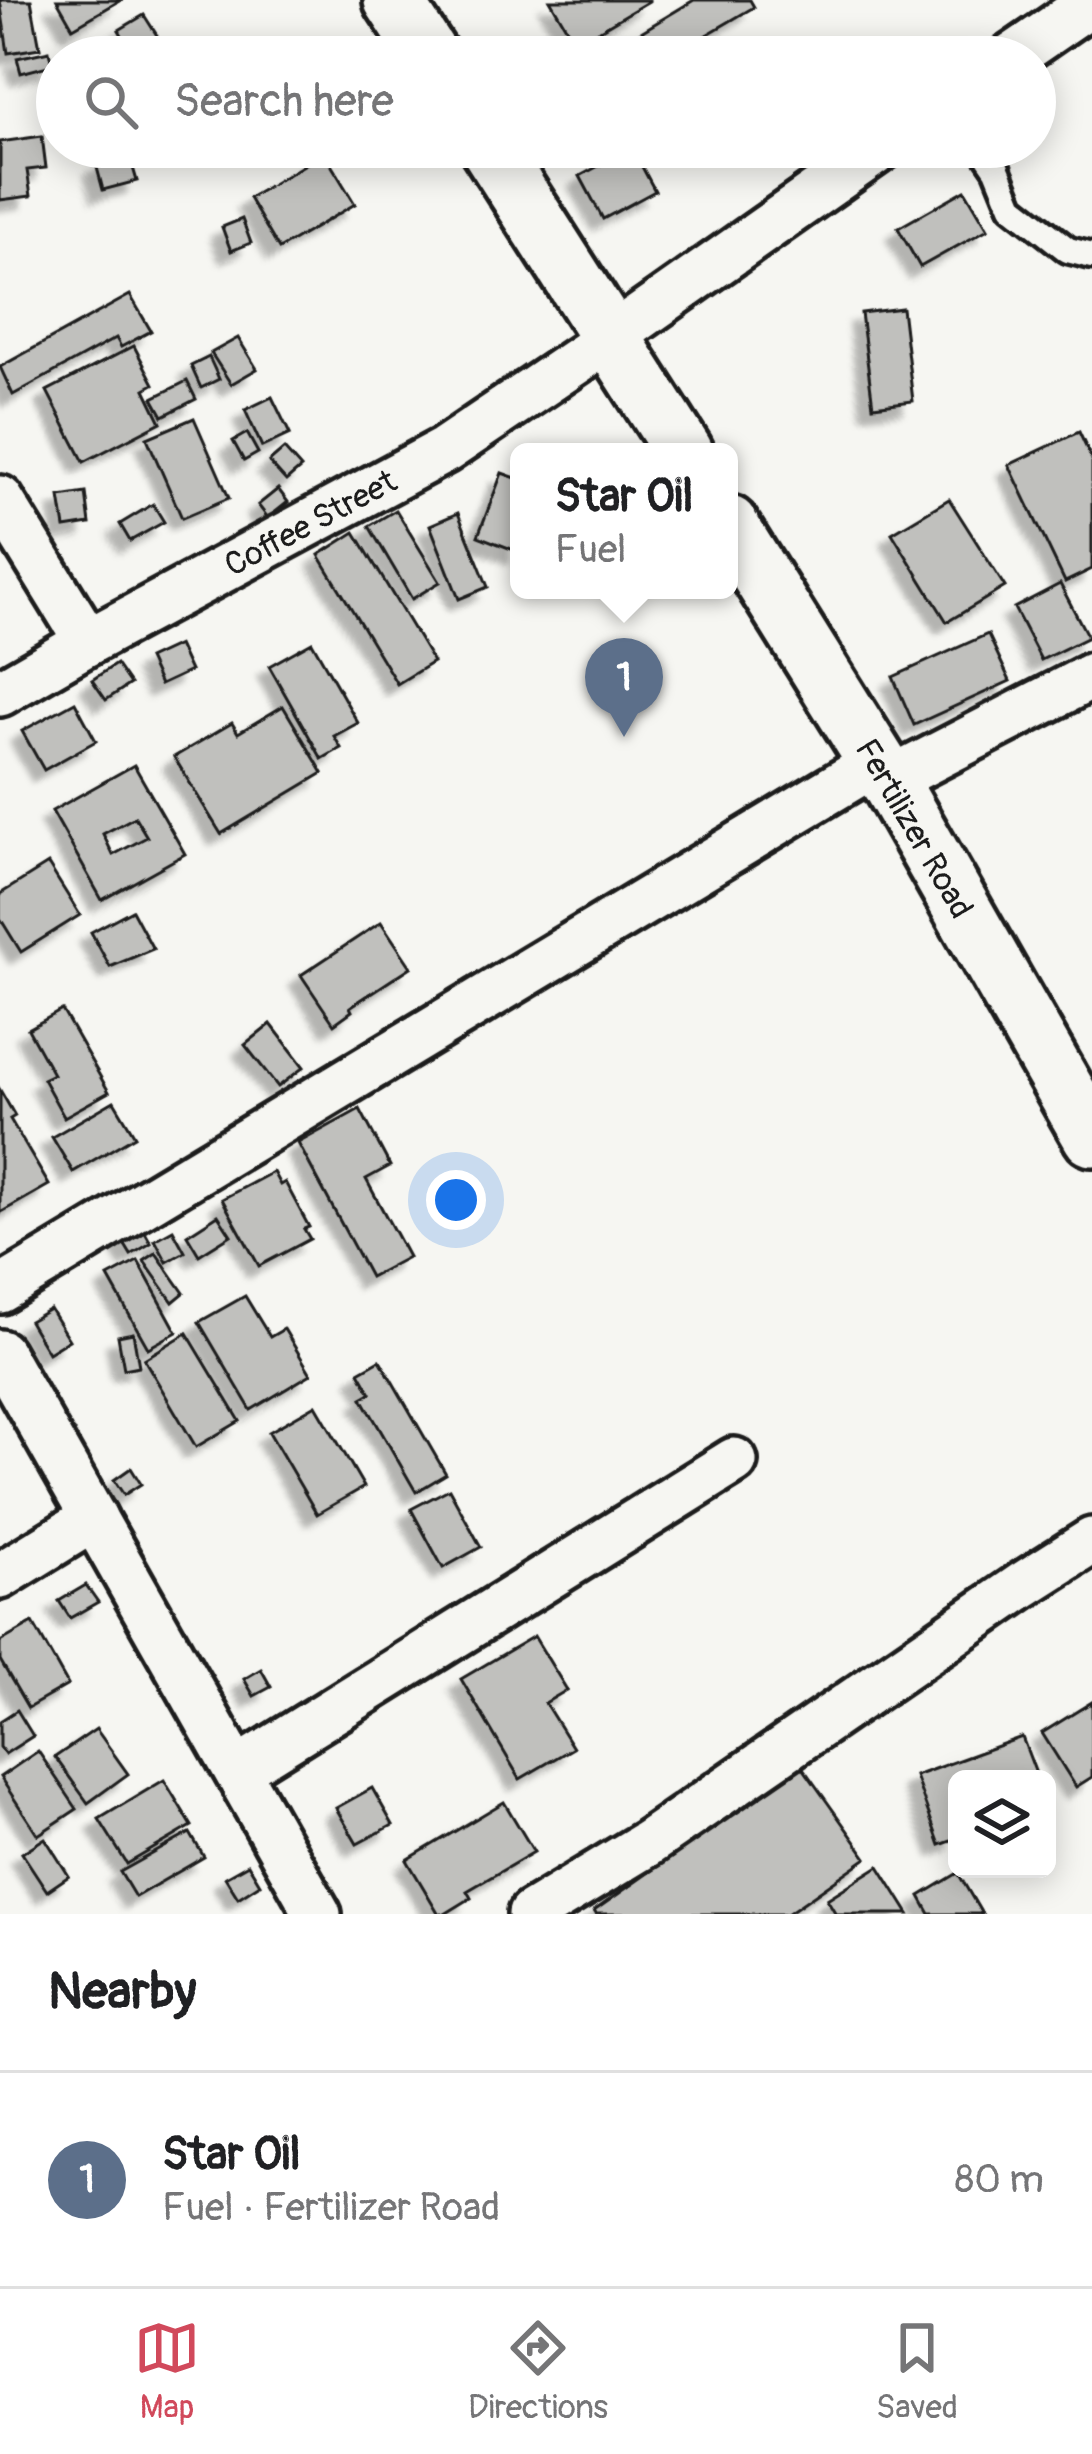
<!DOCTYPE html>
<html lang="en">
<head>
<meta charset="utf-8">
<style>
  :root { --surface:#fff; --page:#f6f6f6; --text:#202124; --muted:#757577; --line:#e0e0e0; --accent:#d1495b }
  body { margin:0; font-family:Pangolin,sans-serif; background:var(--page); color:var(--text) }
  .controls { position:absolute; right:36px; bottom:36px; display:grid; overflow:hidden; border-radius:18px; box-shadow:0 6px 30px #0003 }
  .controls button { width:108px; height:108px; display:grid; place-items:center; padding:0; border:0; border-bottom:3px solid var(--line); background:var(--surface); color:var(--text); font:60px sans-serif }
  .you { position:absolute; left:456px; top:1200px; width:42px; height:42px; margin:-30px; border:9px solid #fff; border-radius:50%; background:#1a73e8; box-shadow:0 0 0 18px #1a73e833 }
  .badge { display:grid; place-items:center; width:78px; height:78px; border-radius:50%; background:var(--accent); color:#fff; font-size:39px; font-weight:700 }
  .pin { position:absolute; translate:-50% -99px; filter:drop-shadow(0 3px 6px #0008) }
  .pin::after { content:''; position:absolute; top:63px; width:42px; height:36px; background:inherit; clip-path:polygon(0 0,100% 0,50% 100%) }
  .popup { position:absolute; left:510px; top:443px; width:228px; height:156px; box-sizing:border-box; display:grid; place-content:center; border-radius:18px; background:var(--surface); filter:drop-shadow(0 3px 9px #0005); font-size:39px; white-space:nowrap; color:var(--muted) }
  .popup b { font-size:45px; color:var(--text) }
  .popup::after { content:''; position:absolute; left:50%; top:100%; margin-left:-24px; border:24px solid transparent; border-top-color:var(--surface) }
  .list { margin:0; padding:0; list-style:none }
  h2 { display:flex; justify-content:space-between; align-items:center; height:156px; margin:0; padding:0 48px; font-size:51px }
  h2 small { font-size:39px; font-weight:400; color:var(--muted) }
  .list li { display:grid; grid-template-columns:78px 1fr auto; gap:36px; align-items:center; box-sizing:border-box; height:216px; padding:0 48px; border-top:3px solid var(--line) }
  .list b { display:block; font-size:45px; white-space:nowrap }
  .list p { margin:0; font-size:39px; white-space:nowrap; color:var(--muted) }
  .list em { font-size:39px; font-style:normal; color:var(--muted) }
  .icon { flex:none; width:66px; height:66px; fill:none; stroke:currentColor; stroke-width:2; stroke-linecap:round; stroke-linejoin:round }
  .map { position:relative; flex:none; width:1092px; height:1914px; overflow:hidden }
  .search { position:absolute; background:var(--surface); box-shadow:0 6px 30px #0003; left:36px; right:36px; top:36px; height:132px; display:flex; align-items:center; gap:30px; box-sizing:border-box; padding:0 42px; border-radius:66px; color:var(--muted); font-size:45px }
  .sheet { height:372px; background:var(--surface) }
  nav { display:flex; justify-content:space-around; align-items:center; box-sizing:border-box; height:168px; border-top:3px solid var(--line); background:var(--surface); font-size:33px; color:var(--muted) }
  nav a { display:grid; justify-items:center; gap:6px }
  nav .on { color:var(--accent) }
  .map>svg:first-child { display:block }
  .building { fill:#c0c0bd; stroke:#1c1c1c; stroke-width:3; fill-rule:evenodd; filter:url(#shadow) }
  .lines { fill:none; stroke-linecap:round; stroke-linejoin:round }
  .service-casing { stroke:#1c1c1c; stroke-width:33 }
  .minor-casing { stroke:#1c1c1c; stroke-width:54 }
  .tertiary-casing { stroke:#1c1c1c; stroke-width:66 }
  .service { stroke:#f6f6f2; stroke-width:24 }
  .minor { stroke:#f6f6f2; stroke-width:45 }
  .tertiary { stroke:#f6f6f2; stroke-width:57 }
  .labels { text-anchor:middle; stroke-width:9; stroke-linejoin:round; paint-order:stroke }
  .street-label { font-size:33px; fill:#1c1c1c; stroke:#f6f6f2 }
</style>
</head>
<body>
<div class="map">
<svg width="1092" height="1914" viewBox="0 0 1092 1914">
  <defs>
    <filter id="shadow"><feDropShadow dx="-11" dy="11" stdDeviation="3" flood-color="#0004"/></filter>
  </defs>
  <rect width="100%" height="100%" fill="#f6f6f2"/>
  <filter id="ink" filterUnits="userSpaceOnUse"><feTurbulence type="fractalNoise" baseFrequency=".00833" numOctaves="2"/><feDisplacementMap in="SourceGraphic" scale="24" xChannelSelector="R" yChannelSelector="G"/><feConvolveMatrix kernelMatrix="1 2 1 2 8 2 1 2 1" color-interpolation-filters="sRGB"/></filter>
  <g filter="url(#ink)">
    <g class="building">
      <polygon points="0,0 31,0 40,48 8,53"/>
      <polygon points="57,0 121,0 73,28"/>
      <polygon points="550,0 649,0 649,1 576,44"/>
      <polygon points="694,0 750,0 754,7 669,57 649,57 636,35"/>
      <polygon points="144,15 158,37 132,52 119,30"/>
      <polygon points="49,51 52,65 21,73 17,58"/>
      <polygon points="42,136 46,168 27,170 31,196 0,200 0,142"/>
      <polygon points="632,148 655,191 603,219 580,176"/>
      <polygon points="324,153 355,204 279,249 249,198"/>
      <polygon points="129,154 137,181 103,190 96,164"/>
      <polygon points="965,190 988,229 920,267 898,228"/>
      <polygon points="242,219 251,243 231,251 222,227"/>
      <polygon points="130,295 151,331 121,347 116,338 13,395 0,367"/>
      <polygon points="902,308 913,401 873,406 861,313"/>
      <polygon points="238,338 257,369 231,384 211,353"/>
      <polygon points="134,346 154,384 145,389 161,422 84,462 47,391"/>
      <polygon points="209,357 219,379 201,388 191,366"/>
      <polygon points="187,381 196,399 163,416 153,398"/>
      <polygon points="272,397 290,434 262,447 245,410"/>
      <polygon points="194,418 229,498 182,518 147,438"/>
      <polygon points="1079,432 1092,460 1092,569 1065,582 1009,465"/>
      <polygon points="247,433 258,453 244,461 233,441"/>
      <polygon points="284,449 301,468 286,481 269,462"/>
      <polygon points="502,473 519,479 519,552 478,536"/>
      <polygon points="278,489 288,502 268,518 258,505"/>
      <polygon points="86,493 90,524 65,528 60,497"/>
      <polygon points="949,499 1005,587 947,622 892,533"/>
      <polygon points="153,504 164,522 130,541 120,524"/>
      <polygon points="396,510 440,582 412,599 369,526"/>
      <polygon points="458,513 488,587 459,599 430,525"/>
      <polygon points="355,532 433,662 397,684 319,555"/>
      <polygon points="1060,584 1088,637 1041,660 1014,608"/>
      <polygon points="988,634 1010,681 914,725 893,677"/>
      <polygon points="312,642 358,723 334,736 341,748 322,759 269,666"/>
      <polygon points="178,645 190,671 160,685 148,659"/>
      <polygon points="116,664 130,684 106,700 92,680"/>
      <polygon points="75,702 96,741 44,770 22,731"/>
      <polygon points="283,706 323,773 221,834 174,757 232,723 238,733"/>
      <path d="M134,765L185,854L102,900L52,811ZM135,817L147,837L113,855L103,834Z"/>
      <polygon points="48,864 80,915 21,952 0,918 0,894"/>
      <polygon points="132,910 153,949 110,967 91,932"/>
      <polygon points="381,922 411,967 350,1007 352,1011 334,1024 301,975"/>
      <polygon points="62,1010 109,1092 64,1117 43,1079 53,1074 28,1029"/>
      <polygon points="271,1024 304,1067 278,1087 245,1045"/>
      <polygon points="0,1090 15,1116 10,1119 49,1185 0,1213"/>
      <polygon points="114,1101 135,1136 73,1172 52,1137"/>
      <polygon points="360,1109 390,1166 366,1179 408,1257 370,1277 298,1143"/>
      <polygon points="273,1172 280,1185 285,1182 309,1227 304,1229 310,1239 259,1266 222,1199"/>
      <polygon points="218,1215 231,1235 199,1255 187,1235"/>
      <polygon points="142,1227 151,1243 131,1255 122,1240"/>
      <polygon points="173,1230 185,1252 167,1262 155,1240"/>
      <polygon points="156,1253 184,1293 173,1302 144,1261"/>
      <polygon points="138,1261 177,1332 148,1348 108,1277"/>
      <polygon points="245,1296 270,1337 284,1329 311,1374 251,1410 199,1322"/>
      <polygon points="50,1309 69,1340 48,1353 29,1321"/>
      <polygon points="133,1333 139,1366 124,1369 118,1336"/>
      <polygon points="187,1333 240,1421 196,1447 144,1359"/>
      <polygon points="380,1360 446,1474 416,1492 362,1398 371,1393 359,1372"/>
      <polygon points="316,1405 364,1487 317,1514 269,1432"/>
      <polygon points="131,1468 141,1484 124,1495 114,1480"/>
      <polygon points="449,1489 481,1547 443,1568 411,1509"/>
      <polygon points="86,1585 98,1602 70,1618 59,1601"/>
      <polygon points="33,1623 68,1685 28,1708 0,1660 0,1642"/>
      <polygon points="534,1636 567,1690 545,1703 573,1748 520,1779 461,1679"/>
      <polygon points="261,1669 271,1687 254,1696 244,1679"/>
      <polygon points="1092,1702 1092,1777 1076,1787 1042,1733"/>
      <polygon points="17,1710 33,1736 5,1754 0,1747 0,1721"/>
      <polygon points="96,1729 128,1774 88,1803 55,1757"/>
      <polygon points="1022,1737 1038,1779 957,1779 957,1839 940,1845 915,1776"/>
      <polygon points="38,1751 77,1809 38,1835 0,1777"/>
      <polygon points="801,1765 867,1858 787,1914 596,1914 594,1911"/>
      <polygon points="164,1780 192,1826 127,1864 99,1819"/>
      <polygon points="372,1788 393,1825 357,1844 336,1808"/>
      <polygon points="504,1802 534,1852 467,1891 471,1898 445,1914 439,1914 407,1860"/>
      <polygon points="190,1833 204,1857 135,1897 120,1872"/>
      <polygon points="45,1838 69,1876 47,1891 22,1853"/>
      <polygon points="248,1864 260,1884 238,1898 225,1877"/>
      <polygon points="879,1866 909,1914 836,1914 827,1899"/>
      <polygon points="958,1873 982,1914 930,1914 920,1896"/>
    </g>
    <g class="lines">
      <g class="service-casing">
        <polyline id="service" points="982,147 997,169 1012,206 1068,250 1092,256"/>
      </g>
      <g class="minor-casing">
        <g id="minor">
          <polyline points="1012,57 1092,2"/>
          <polyline points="0,499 88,642"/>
          <polyline points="0,693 88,642 445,450 612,337 882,147"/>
          <polyline points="889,781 1092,676"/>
          <polyline points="0,1290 877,762"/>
          <polyline points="0,1353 318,1914"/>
          <polyline points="0,1576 94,1518"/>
          <polyline points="238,1770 734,1461"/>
          <polyline points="531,1914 648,1843 1023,1585 1092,1541"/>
        </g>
      </g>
      <g class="tertiary-casing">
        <g id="tertiary">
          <polyline points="393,0 430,57"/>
          <polyline points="489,147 684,452"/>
          <polyline points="729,525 889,781 1092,1137"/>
        </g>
      </g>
      <use href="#service" class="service"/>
      <use href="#minor" class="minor"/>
      <use href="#tertiary" class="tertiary"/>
    </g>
  </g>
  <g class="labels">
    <g class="street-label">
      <text transform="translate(310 522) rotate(-28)" y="12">Coffee Street</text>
      <text transform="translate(915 828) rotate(60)" y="12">Fertilizer Road</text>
    </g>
  </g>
</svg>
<div class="controls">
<button><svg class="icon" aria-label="layers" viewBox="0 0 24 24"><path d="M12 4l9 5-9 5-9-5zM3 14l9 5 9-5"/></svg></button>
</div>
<div class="you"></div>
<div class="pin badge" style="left:624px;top:737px;background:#5c6f8a">1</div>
<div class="popup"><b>Star Oil</b>Fuel</div>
<div class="search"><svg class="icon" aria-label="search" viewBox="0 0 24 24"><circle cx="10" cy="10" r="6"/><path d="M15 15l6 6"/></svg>Search here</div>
</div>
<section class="sheet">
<h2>Nearby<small></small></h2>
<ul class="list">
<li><span class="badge" style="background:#5c6f8a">1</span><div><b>Star Oil</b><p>Fuel · Fertilizer Road</p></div><em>80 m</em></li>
</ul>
</section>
<nav>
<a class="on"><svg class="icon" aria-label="map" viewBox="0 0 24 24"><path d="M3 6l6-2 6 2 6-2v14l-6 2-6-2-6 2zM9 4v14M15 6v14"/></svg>Map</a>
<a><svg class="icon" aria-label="directions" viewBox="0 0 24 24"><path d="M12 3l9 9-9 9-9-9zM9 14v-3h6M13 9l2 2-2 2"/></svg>Directions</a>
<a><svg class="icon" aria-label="saved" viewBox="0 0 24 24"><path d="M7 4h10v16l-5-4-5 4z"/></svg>Saved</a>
</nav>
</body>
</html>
